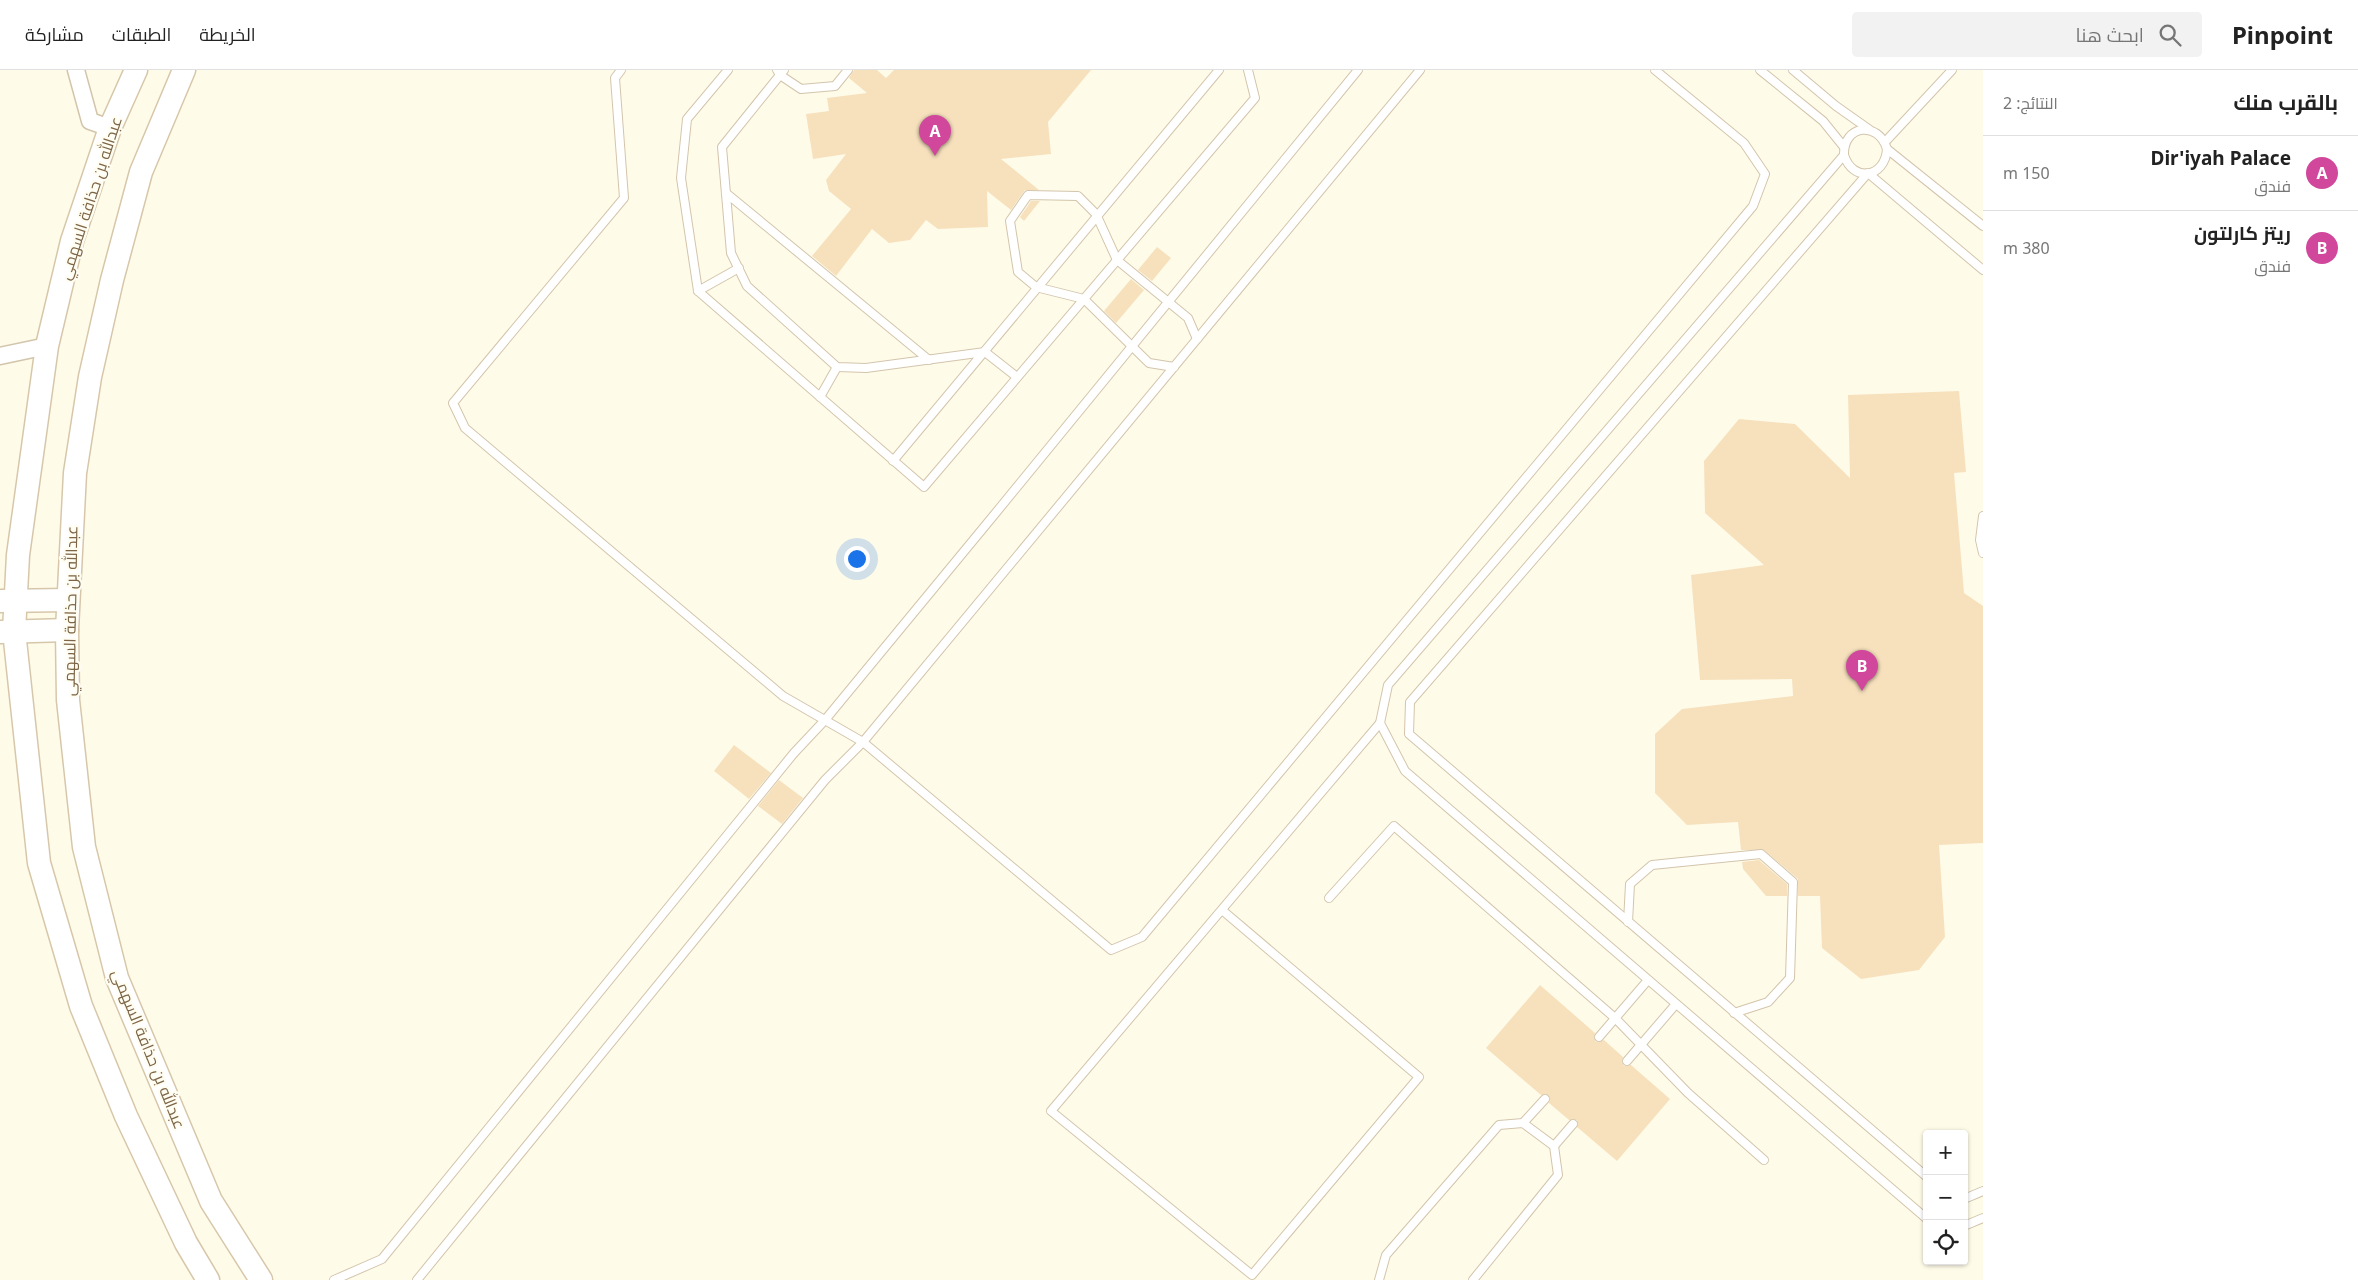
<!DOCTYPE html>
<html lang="ar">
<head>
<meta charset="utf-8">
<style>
  :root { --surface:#fff; --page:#f2f2f2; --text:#222; --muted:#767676; --line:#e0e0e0; --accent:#db2777 }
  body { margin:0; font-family:"Noto Sans",Cairo,sans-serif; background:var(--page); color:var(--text); direction:rtl }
  .controls { position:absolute; right:15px; bottom:15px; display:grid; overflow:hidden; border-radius:5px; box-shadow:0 1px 4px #0004 }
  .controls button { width:45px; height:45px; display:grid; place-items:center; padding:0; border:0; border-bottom:1px solid var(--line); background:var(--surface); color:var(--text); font:25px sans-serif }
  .you { position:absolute; left:856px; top:488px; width:18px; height:18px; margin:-12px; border:4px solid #fff; border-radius:50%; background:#1a73e8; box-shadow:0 0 0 8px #1a73e833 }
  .badge { display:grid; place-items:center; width:32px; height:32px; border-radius:50%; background:var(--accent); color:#fff; font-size:16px; font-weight:700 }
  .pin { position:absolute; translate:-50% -41px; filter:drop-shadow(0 1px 2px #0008) }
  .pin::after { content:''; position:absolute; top:26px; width:18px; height:15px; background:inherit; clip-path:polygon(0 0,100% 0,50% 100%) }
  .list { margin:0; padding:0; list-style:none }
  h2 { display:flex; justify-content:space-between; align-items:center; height:65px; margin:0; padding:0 20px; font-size:21px }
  h2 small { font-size:16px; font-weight:400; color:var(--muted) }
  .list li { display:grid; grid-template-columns:32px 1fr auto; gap:15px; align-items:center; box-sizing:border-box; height:75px; padding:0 20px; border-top:1px solid var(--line) }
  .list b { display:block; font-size:19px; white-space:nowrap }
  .list p { margin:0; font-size:16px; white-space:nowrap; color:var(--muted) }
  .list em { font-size:16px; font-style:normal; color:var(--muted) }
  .icon { flex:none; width:28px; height:28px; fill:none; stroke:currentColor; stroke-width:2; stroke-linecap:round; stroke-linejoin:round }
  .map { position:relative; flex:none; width:1983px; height:1210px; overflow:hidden; direction:ltr }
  header { display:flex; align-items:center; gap:30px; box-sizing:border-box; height:70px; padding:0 25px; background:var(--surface); border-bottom:1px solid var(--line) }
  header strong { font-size:24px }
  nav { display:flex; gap:28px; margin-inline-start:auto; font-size:18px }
  .search { width:350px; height:45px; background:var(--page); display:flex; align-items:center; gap:12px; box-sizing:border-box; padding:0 18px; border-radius:5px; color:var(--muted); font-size:19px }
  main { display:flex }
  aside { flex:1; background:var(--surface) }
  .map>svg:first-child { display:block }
  .building { fill:#f7e1bd }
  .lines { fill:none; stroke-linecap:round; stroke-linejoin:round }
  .lane-casing { stroke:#d3c5ac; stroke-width:10 }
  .street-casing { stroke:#d3c5ac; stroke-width:19 }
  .secondary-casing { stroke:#d7c7aa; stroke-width:25 }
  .lane { stroke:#fff; stroke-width:8 }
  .street { stroke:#fff; stroke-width:16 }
  .secondary { stroke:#fff; stroke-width:22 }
  .labels { text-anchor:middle; stroke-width:4.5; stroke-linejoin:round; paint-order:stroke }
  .street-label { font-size:16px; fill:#7d6648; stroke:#fffdf2 }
</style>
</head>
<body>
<header>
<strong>Pinpoint</strong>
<div class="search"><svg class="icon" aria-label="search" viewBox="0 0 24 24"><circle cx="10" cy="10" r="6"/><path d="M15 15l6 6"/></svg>ابحث هنا</div>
<nav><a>الخريطة</a><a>الطبقات</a><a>مشاركة</a></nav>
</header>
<main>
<aside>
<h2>بالقرب منك<small>النتائج: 2</small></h2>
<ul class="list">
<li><span class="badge" style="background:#d1479c">A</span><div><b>Dir'iyah Palace</b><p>فندق</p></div><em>150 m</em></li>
<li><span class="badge" style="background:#d1479c">B</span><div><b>ريتز كارلتون</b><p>فندق</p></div><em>380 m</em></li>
</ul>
</aside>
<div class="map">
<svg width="1983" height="1210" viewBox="0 0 1983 1210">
  <rect width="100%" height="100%" fill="#fffbe9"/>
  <g class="building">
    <polygon points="854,0 877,0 886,8 894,0 1091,0 1048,52 1051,84 1001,89 1039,120 1025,120 1011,140 987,121 988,157 938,159 926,150 910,170 889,173 872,159 836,206 812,186 851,139 829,121 826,110 846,84 813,89 806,44 829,41 827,28 867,23 849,8"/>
    <polygon points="1031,131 1040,131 1024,151 1020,147"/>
    <polygon points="1157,177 1171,188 1152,211 1138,200"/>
    <polygon points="1131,209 1144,220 1116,253 1104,241"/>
    <polygon points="1959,321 1966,402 1954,403 1964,523 1983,536 1983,773 1939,775 1945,867 1919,900 1861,909 1822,878 1820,826 1798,826 1798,809 1764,780 1741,780 1738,752 1687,755 1655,723 1655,664 1682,639 1793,626 1792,609 1700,610 1691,505 1764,495 1705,443 1704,391 1739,349 1795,354 1850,408 1848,325"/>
    <polygon points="734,675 771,703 749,729 714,701"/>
    <polygon points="779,710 803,728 782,754 758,736"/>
    <polygon points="1759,790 1787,814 1787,826 1766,826 1743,799 1742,792"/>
    <polygon points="1540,915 1595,963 1594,968 1596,972 1604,970 1623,987 1622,992 1624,996 1631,995 1670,1029 1617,1091 1577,1057 1577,1050 1569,1050 1549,1033 1550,1028 1548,1025 1541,1025 1486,978"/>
  </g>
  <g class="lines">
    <g class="lane-casing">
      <g id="lane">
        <polyline points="621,0 615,8 624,128 453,333 465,358 783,626 863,672 1111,880 1142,867 1753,136 1765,104 1744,73 1655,0"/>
        <polyline points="728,0 687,49 681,108 698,221 924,417 1255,28 1248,0"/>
        <polyline points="777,0 780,5 801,19 835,16 848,0"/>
        <polyline points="784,0 722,77 731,183 747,216 837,297 866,298 985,282 1017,307"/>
        <polyline points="1760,0 1823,51 1844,77"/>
        <polyline points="1793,0 1836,36 1870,60"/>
        <polyline points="1885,72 1952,0"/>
        <polyline points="1887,79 1983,156"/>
        <path d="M1844,85C1853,113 1885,108 1887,79C1878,50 1843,55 1844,85L1388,615L1380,653L1405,701L1927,1149"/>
        <polyline points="726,123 929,290"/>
        <polyline points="698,221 739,198"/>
        <polyline points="1174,297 1149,293 1084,229 1036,217 1018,202 1010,151 1028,125 1078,126 1096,144 1117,190 1188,248 1197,269"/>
        <polyline points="820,327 837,297"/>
        <polyline points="893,391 1219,0"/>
        <polyline points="1983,446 1980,470 1983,483"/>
        <polyline points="1329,828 1394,756 1615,948 1688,1023 1764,1090"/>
        <polyline points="1222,840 1419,1007 1252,1205 1051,1041 1380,653"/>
        <polyline points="1628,852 1630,814 1652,795 1761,784 1793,812 1790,908 1768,932 1734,943"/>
        <polyline points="1599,967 1648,910"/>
        <polyline points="1627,991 1676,934"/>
        <polyline points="1523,1053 1545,1029"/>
        <polyline points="1554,1076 1573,1054"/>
        <polyline points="1927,1107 1409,664 1410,632 1868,103 1983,200"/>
        <polyline points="1964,1129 1983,1121"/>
        <polyline points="1964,1156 1983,1148"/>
        <polyline points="334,1210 382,1189 794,683 825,650 994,445 1358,0"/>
        <polyline points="417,1210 825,710 863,672 1420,0"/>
        <polyline points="1379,1210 1386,1185 1499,1055 1523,1053 1554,1076 1558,1105 1473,1210"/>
      </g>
    </g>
    <g class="street-casing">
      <g id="street">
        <polyline points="76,0 90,51 110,58"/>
        <polyline points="0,286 47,276"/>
      </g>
    </g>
    <g class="secondary-casing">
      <g id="secondary">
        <polyline points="136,0 110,58 72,171 47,276 18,485 14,561 39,793 81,936 126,1046 186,1173 208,1210"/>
        <polyline points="184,0 141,102 112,210 90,307 75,403 67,560 68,630 84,777 117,908 211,1131 261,1210"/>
        <polyline points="0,531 68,530"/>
        <polyline points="0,562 67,560"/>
      </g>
    </g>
    <use href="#lane" class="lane"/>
    <use href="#street" class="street"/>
    <use href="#secondary" class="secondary"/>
  </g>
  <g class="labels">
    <g class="street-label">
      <text transform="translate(90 128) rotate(-72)" y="6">عبدالله بن حذافة السهمي</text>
      <text transform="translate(70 541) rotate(-89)" y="6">عبدالله بن حذافة السهمي</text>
      <text transform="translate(149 979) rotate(68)" y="6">عبدالله بن حذافة السهمي</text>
    </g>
  </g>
</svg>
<div class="controls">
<button>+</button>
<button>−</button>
<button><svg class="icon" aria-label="locate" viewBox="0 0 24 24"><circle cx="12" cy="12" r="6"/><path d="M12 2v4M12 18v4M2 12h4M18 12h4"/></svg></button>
</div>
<div class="you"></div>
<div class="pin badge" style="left:935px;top:86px;background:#d1479c">A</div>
<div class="pin badge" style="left:1862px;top:621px;background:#d1479c">B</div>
</div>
</main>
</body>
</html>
